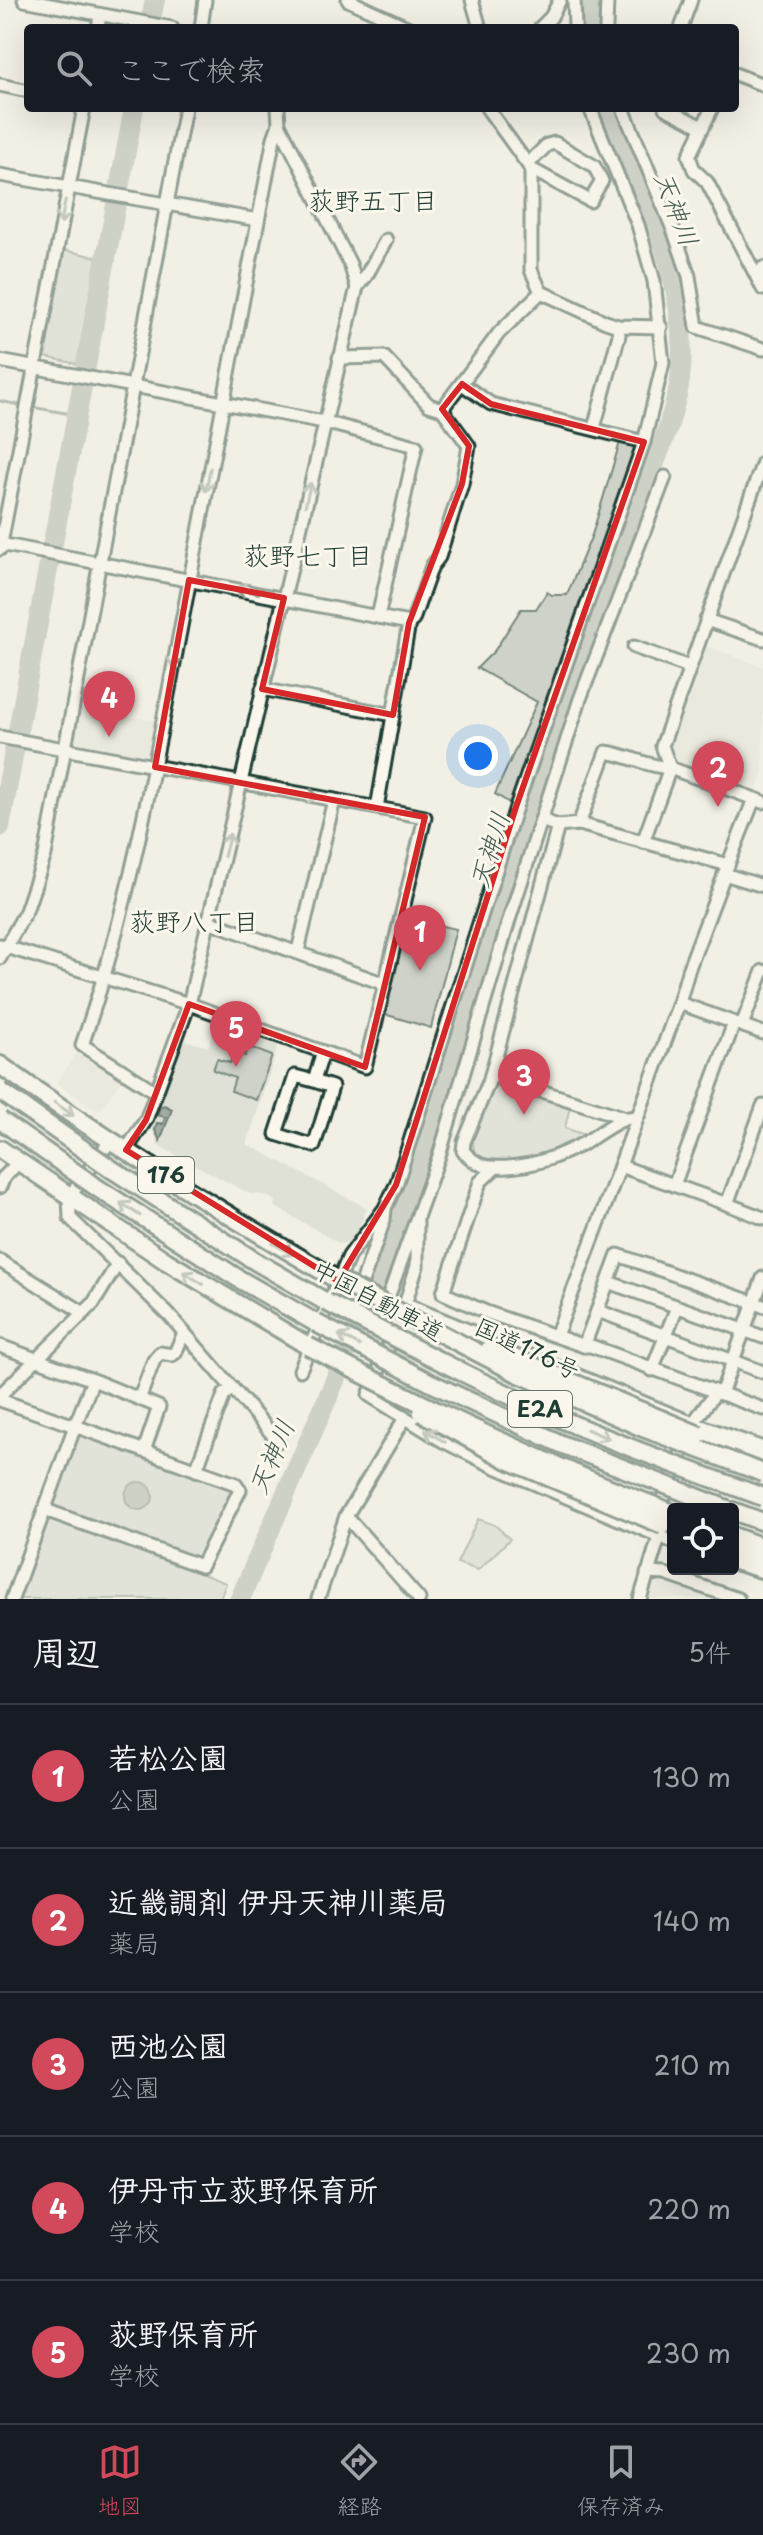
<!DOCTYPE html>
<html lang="ja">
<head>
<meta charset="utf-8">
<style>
  :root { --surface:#171b24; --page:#20242c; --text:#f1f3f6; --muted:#9ea1a6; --line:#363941; --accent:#d1495b }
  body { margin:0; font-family:"Playpen Sans","Klee One",sans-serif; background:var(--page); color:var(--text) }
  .controls { position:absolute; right:24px; bottom:24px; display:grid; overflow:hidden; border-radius:8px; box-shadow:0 8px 32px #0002 }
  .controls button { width:72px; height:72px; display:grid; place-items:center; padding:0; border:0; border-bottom:2px solid var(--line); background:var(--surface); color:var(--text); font:40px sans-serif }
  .you { position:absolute; left:478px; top:756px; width:28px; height:28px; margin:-20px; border:6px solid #fff; border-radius:50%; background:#1a73e8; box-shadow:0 0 0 12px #1a73e833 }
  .badge { display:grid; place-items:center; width:52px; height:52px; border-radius:50%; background:var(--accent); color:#fff; font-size:26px; font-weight:700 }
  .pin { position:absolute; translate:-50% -66px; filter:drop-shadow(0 2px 4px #0008) }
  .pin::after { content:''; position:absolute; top:42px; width:28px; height:24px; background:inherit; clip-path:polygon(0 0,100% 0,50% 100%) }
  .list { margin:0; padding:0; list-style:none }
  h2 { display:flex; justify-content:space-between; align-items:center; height:104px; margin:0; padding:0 32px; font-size:34px }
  h2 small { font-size:26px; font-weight:400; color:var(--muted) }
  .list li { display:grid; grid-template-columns:52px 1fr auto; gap:24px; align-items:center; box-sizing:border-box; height:144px; padding:0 32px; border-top:2px solid var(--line) }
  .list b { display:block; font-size:30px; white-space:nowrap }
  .list p { margin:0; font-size:26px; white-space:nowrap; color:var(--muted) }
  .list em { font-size:26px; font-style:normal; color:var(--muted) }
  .icon { flex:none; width:44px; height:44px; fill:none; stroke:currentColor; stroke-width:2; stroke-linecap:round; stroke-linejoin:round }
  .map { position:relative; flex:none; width:763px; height:1599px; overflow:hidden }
  .search { position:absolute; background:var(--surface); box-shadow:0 8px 32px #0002; left:24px; right:24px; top:24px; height:88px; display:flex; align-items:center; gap:20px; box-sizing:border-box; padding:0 28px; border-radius:8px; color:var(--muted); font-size:30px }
  .sheet { height:824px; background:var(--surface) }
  nav { display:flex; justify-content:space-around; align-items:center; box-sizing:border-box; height:112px; border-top:2px solid var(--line); background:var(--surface); font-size:22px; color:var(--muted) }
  nav a { display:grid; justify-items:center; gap:4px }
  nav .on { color:var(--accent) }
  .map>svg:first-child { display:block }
  .built { fill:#e0e1d6 }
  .green { fill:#cfd2c8; stroke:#77887e; stroke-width:2 }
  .water { fill:#a2aba1; stroke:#6e7f75; stroke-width:2 }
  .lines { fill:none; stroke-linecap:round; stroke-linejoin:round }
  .stream { stroke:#6e7f75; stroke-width:3 }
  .river { stroke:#a2aba1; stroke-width:20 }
  .minor-casing { stroke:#1f3d34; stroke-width:17 }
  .highway-casing { stroke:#1f3d34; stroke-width:22 }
  .minor { stroke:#fbf7ec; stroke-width:11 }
  .highway { stroke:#fbf7ec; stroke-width:16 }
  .highway-bridge-casing { stroke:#1f3d34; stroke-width:22; stroke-linecap:butt }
  .highway-bridge { stroke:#fbf7ec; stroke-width:16 }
  .oneway { stroke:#8d9a90 }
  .marked { fill:none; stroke:#d62828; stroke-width:6; stroke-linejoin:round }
  .labels { text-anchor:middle; stroke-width:6; stroke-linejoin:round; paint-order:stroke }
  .shield { fill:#fbf7ec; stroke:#61756b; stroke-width:2 }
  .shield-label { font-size:22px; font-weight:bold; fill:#1f3d34 }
  .street-label { font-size:24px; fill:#1f3d34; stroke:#fbf7ec }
  .neighbourhood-label { font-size:26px; fill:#1f3d34; stroke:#fbf7ec }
  .water-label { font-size:26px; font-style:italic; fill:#465e55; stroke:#fbf7ec }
</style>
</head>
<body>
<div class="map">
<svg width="763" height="1599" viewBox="0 0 763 1599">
  <rect width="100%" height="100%" fill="#f2f0e5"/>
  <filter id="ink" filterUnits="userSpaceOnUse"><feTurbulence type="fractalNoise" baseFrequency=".0125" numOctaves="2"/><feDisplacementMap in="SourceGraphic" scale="16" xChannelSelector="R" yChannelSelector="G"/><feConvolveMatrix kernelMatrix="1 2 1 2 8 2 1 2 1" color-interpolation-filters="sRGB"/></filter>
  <g filter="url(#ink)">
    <g class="built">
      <polygon points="707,646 763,667 763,773 757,790 682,764 675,757 671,745"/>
      <polygon points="81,709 160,721 154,757 148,760 80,746 75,742"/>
      <polygon points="217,1021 279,1043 247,1144 367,1208 354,1240 340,1244 274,1206 276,1201 264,1195 250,1194 159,1146 152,1129 182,1039 208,1047"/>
      <polygon points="80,1048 123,1078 99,1112 56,1083"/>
      <polygon points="649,1577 669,1577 733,1599 643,1599"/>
    </g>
    <g class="green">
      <polygon points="63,250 97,257 77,364 45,357"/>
      <polygon points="621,439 633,442 636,447 552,683 558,687 516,807 495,794 537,702 477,668 495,650 521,609 536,609 547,592 552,595 567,595 592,535"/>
      <polygon points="407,918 456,929 431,1028 384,1014"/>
      <polygon points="249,1047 272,1056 256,1100 231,1091 235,1078 213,1070 217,1059 230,1063 234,1052 245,1056"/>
      <polygon points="494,1078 571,1102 565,1128 585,1135 553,1154 539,1159 482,1161 475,1157 472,1136"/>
      <polygon points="82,1433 231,1488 234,1494 199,1560 50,1506 77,1435"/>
      <polygon points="53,1517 226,1583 220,1599 19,1599 49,1518"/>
      <polygon points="478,1519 495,1525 510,1539 478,1570 457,1563"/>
    </g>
    <g class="water">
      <polygon points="164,1105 172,1109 160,1141 155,1130 157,1123 163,1124 165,1117 157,1115 160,1107"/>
      <circle cx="139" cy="1496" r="14"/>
    </g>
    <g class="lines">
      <g class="stream">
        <polyline points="0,401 24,406"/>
        <polyline points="31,407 77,415"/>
      </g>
      <g class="river">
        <polyline points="590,0 591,28"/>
        <polyline points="149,28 155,0"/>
        <polyline points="0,827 134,108"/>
        <path d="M240,1599L331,1390L409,1195L557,724L668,428C672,412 678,396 680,380C692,282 643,194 607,108"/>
      </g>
      <g class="minor-casing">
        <g id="minor">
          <polyline points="24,0 172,28"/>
          <polyline points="348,0 409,28"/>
          <polyline points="472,0 480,28"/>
          <polyline points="574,0 575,28"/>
          <polyline points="98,28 100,15"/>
          <polyline points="201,28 205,0"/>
          <polyline points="540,28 551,17 560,0"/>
          <polyline points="606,28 607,0"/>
          <polyline points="681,28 691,0"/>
          <polyline points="735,74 763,85"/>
          <polyline points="0,85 28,91"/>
          <polyline points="487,108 531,169 531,270 541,292 606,322 618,326 661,327"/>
          <polyline points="623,108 674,232 689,276 697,327 763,349"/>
          <polyline points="665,108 702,127"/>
          <polyline points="712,108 689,156 694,170 707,182 758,279"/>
          <polyline points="529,163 547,145 555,143 594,166 602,181 590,201 531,169"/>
          <polyline points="0,175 258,220"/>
          <polyline points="763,268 758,279 763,289"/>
          <polyline points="357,287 366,276 386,240"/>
          <polyline points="339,358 384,357 429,405 442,409 499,333 541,292"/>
          <polyline points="0,361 324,422 416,446 378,617"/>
          <polyline points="462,384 491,404 644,442"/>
          <polyline points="594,428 619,335 618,326"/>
          <polyline points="763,462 662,746 670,768 763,802"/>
          <polyline points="0,544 409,623 377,808"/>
          <polyline points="0,549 84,108"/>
          <polyline points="706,620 763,639"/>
          <polyline points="409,623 413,620 432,566 439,557 462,484 469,446 442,409"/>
          <polyline points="634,647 689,667"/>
          <polyline points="262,689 393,715"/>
          <polyline points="0,737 425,817 365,1067 189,1004 0,945"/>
          <path d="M541,820L558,826L579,824L606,752C628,755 648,767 670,768L643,842"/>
          <polyline points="579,824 728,865 689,968 679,1003 763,1033"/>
          <path d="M558,826L490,1079L464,1142L463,1151C478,1167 486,1168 508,1167C537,1165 560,1156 586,1142C602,1132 618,1118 636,1117"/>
          <polyline points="728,865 754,799"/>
          <polyline points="724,874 763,886"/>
          <polyline points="208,921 385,984"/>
          <polyline points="298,951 334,800"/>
          <polyline points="0,958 26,911 45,855 185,108"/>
          <polyline points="679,1003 620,1166 727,1204 763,1106"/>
          <polyline points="742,1025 763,971"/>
          <polyline points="491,1075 626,1118"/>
          <polyline points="314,1081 295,1076 276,1134 314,1146 332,1087 314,1081 323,1052"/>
          <path d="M156,1092L82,1045C134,894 160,735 190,579C217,431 246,285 274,138L279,124"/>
          <polyline points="111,1140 69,1197 70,1218 169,1315 278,1441"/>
          <polyline points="126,1150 146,1120 189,1004 357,287 350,264 279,124 278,108"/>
          <polyline points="495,1168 480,1182 443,1293 486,1312 584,1346 591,1346 763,1409"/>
          <polyline points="674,1185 734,1023"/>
          <polyline points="0,1187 4,1177 18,1163"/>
          <polyline points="727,1204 763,1218"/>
          <polyline points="0,1261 84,1313"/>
          <polyline points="363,1280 384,1220 385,1209"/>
          <polyline points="608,1282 763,1337"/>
          <polyline points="389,1295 439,1156 510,917 580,699 665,477"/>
          <polyline points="405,1304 417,1266 417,1221"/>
          <polyline points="598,1311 763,1372"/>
          <polyline points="556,1336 620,1166"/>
          <polyline points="0,1346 93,1380 75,1426 236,1484 240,1490 201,1566 45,1510"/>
          <polyline points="584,1346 618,1255 763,1306"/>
          <polyline points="300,1370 349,1256 385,1208 396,1185 516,807 644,442 663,363 654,281 638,225 590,108"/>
          <polyline points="652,1370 677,1307"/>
          <polyline points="93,1380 159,1407 144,1451"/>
          <polyline points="721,1394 763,1278"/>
          <polyline points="0,1395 93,1304 118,1263"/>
          <polyline points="140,1397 154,1360 160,1353 172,1355 175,1353 184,1333"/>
          <polyline points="0,1400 75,1426 12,1599"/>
          <polyline points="196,1470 224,1395 232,1388"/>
          <polyline points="658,1513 693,1423 716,1392"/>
          <polyline points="346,1516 419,1599"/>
          <polyline points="673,1542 493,1466 443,1441 369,1395 405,1304 693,1423 763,1448"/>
          <polyline points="733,1563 763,1572"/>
          <polyline points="647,1573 665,1574 738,1599"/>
          <polyline points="318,1599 346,1516 405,1418"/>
          <polyline points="640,1599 659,1537"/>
        </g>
      </g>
      <g class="highway-casing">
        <g id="highway">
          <path d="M0,1065C108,1142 221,1212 336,1279"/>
          <polyline points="0,1149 166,1261 308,1346"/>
          <polyline points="113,1170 255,1261 326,1302"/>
          <polyline points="99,1189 239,1279 316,1323"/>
          <polyline points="699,1435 763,1458"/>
          <polyline points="733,1511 763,1522"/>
          <polyline points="733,1536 763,1547"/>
          <polyline points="733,1549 763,1560"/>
        </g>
      </g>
      <use href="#minor" class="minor"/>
      <use href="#highway" class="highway"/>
      <g class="highway-bridge-casing">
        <g id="highway-bridge">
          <polyline points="0,1091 113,1170"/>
          <polyline points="0,1120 99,1189"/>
          <polyline points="336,1279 517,1373 643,1428 763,1473"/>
          <path d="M326,1302C406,1344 486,1386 568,1422C632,1450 698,1473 763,1497"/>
          <polyline points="316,1323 431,1383 561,1444 727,1509"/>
          <path d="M308,1346C426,1408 548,1466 673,1513"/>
          <polyline points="490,1348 699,1435"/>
          <polyline points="422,1413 508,1460 663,1525"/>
        </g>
      </g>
      <use href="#highway-bridge" class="highway-bridge"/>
    </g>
    <defs><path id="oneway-shaft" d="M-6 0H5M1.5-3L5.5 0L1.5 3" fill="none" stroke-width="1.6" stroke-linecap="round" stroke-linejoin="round" transform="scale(2)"/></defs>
    <g class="oneway">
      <use href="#oneway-shaft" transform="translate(63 212) rotate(101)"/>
      <use href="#oneway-shaft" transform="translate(208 480) rotate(101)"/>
      <use href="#oneway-shaft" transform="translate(308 494) rotate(-77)"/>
      <use href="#oneway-shaft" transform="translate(247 591) rotate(-169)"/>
      <use href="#oneway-shaft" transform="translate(175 657) rotate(100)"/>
      <use href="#oneway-shaft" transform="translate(307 795) rotate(11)"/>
      <use href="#oneway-shaft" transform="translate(227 845) rotate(-76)"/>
      <use href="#oneway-shaft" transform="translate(64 1109) rotate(34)"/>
      <use href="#oneway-shaft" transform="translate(130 1209) rotate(-147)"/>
      <use href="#oneway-shaft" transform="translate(283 1249) rotate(30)"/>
      <use href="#oneway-shaft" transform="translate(193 1278) rotate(-148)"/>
      <use href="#oneway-shaft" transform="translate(349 1340) rotate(-152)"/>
      <use href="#oneway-shaft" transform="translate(598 1434) rotate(23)"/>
      <use href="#oneway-shaft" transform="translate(435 1436) rotate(-149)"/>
    </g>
  </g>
  <path d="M0 0H763V1599H0ZM462,384L491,404L644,442L516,807L396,1185L338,1281L126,1150L146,1120L189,1004L365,1067L425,817L155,767L189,580L284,598L262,689L393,715L409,623L462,484L469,446L442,409Z" fill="#f2f0e5" fill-opacity=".55" fill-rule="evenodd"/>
  <path class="marked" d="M462,384L491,404L644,442L516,807L396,1185L338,1281L126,1150L146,1120L189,1004L365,1067L425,817L155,767L189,580L284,598L262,689L393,715L409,623L462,484L469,446L442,409Z"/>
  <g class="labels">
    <g class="shield">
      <rect x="138" y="1157" width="56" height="36" rx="6"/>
      <rect x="508" y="1391" width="64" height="36" rx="6"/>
    </g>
    <g class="shield-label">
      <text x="166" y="1183">176</text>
      <text x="540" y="1417">E2A</text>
    </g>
    <g class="street-label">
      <text transform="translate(378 1301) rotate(28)" y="8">中国自動車道</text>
      <text transform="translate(527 1349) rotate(25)" y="8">国道176号</text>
    </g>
    <g class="neighbourhood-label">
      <text x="373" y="210">荻野五丁目</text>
      <text x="308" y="565">荻野七丁目</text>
      <text x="194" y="931">荻野八丁目</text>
    </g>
    <g class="water-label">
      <text transform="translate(676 209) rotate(69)" y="9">天神川</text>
      <text transform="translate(490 850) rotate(-73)" y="9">天神川</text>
      <text transform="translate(272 1457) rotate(-67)" y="9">天神川</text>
    </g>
  </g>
</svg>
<div class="controls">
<button><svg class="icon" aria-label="locate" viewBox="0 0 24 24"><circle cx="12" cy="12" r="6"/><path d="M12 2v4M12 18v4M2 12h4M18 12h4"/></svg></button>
</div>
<div class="you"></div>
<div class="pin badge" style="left:420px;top:971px">1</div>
<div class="pin badge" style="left:718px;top:807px">2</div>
<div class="pin badge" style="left:524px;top:1115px">3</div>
<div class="pin badge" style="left:109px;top:737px">4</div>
<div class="pin badge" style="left:236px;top:1067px">5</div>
<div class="search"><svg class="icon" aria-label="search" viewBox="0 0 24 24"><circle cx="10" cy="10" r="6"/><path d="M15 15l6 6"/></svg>ここで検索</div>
</div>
<section class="sheet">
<h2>周辺<small>5件</small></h2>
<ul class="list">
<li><span class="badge">1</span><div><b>若松公園</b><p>公園</p></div><em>130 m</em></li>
<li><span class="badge">2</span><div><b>近畿調剤 伊丹天神川薬局</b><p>薬局</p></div><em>140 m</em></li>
<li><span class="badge">3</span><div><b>西池公園</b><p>公園</p></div><em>210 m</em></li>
<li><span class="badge">4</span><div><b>伊丹市立荻野保育所</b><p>学校</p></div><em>220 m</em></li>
<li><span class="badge">5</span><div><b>荻野保育所</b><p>学校</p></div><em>230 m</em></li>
</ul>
</section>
<nav>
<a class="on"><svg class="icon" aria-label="map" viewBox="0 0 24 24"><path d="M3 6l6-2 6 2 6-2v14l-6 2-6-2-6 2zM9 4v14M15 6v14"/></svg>地図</a>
<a><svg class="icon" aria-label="directions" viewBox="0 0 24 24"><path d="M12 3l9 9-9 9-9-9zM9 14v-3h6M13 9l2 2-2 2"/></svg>経路</a>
<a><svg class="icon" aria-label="saved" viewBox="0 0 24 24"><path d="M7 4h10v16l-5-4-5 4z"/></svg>保存済み</a>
</nav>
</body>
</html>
